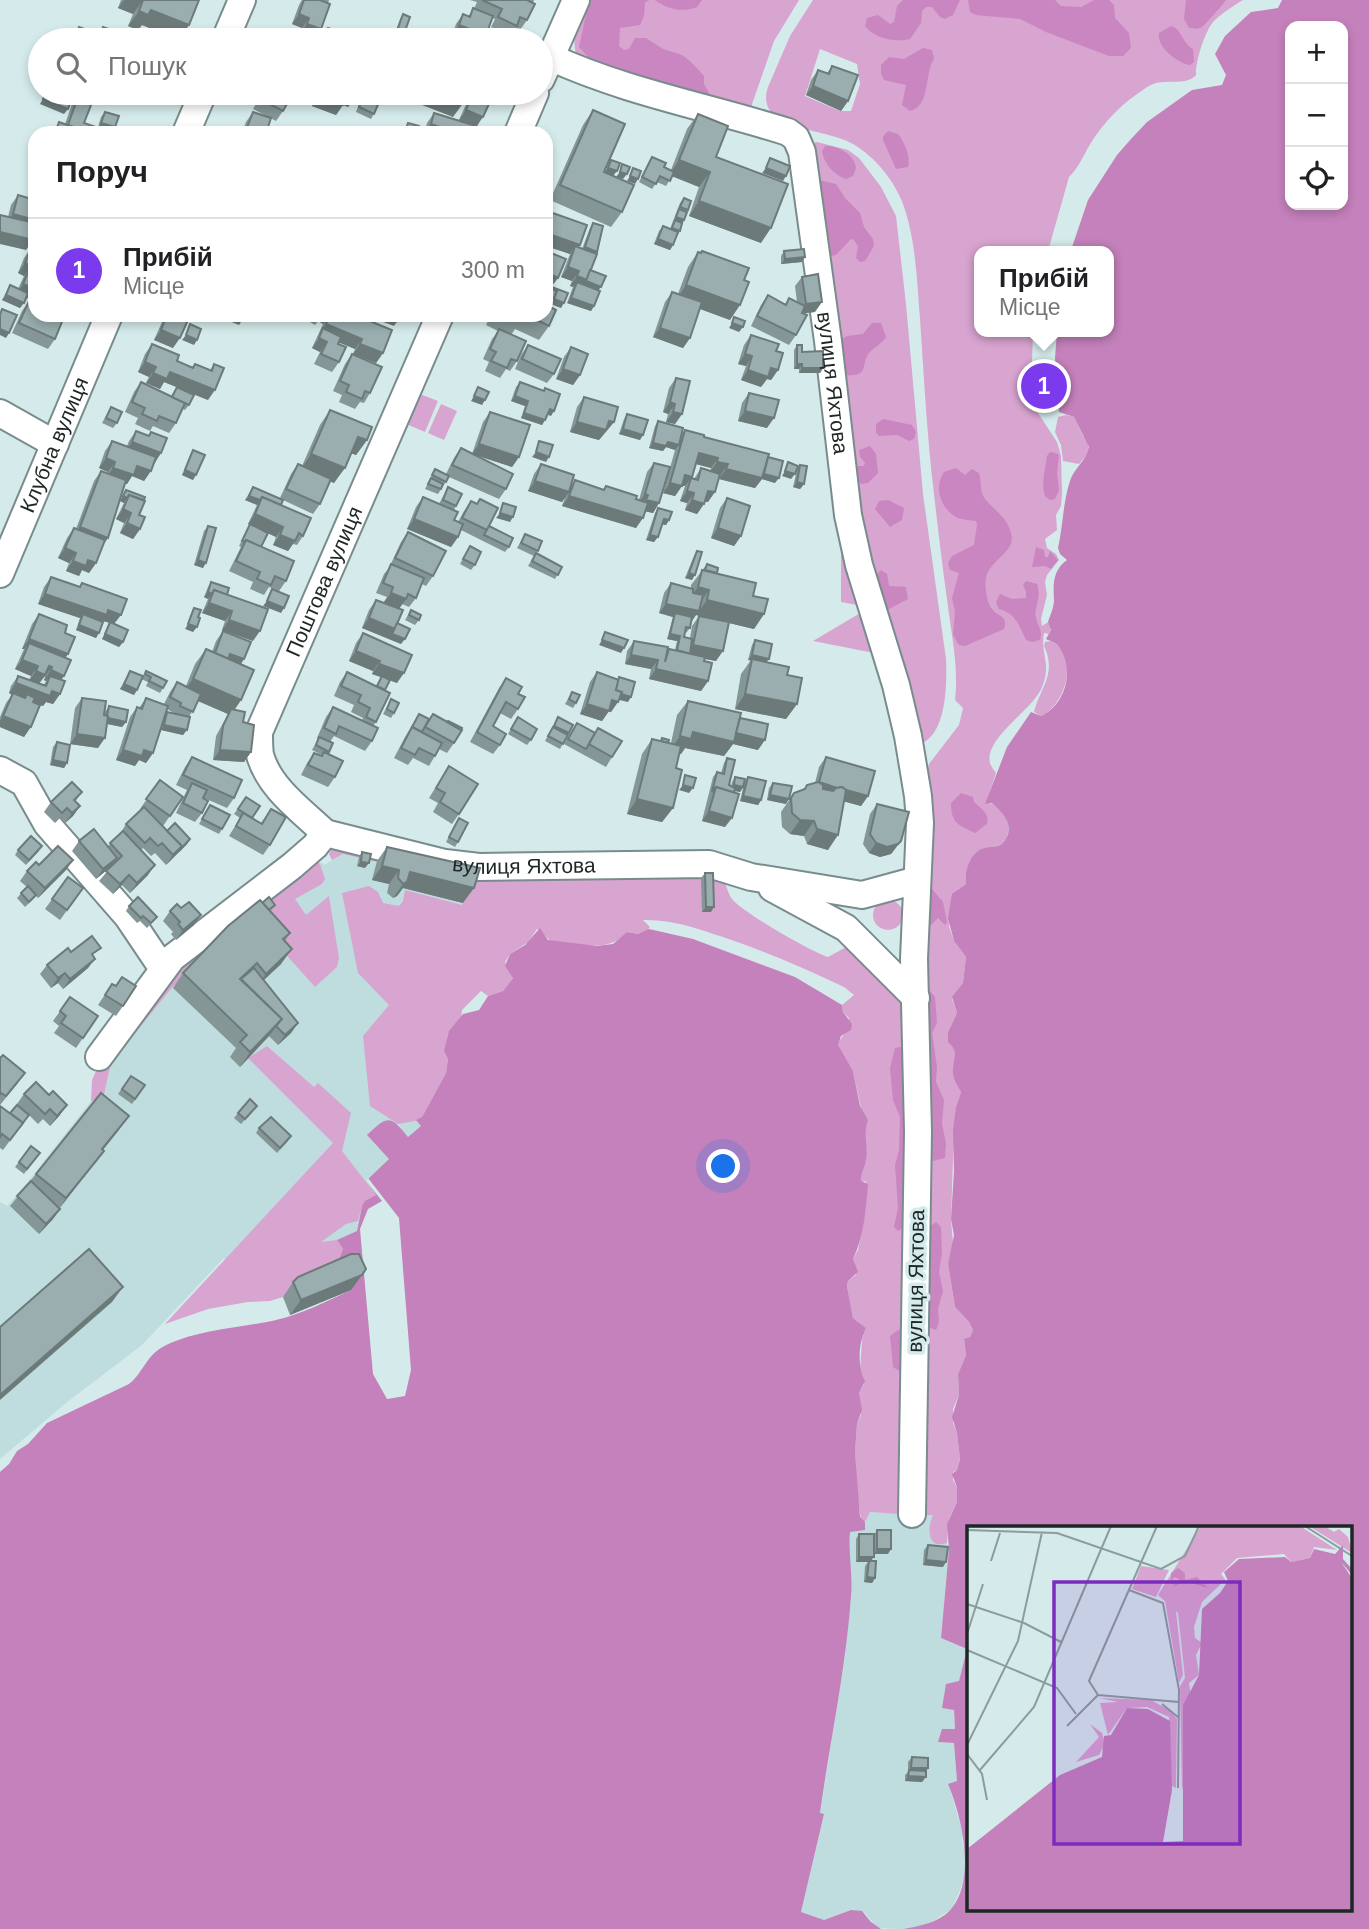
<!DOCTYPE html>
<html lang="uk">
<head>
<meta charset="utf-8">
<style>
  :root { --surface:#fff; --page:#f2f2f2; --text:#202124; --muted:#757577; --line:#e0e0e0; --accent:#7c3aed }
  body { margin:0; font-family:Arial,sans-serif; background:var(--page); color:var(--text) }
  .controls { position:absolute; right:21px; top:21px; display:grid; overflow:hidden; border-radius:14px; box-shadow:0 4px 10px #0003 }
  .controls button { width:63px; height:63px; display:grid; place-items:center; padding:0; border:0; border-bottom:2px solid var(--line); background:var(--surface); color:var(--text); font:35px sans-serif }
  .you { position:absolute; left:724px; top:1167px; width:24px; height:24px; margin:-18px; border:5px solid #fff; border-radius:50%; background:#1a73e8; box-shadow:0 0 0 10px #1a73e833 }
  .badge { display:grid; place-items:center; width:46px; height:46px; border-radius:50%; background:var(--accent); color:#fff; font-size:23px; font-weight:700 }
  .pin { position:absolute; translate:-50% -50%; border:4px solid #fff; box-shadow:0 2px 7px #0006 }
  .popup { position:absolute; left:974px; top:246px; width:140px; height:91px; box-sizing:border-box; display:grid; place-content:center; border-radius:14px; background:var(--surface); filter:drop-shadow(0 2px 5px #0005); font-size:23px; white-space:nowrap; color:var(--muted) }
  .popup b { font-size:26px; color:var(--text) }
  .popup::after { content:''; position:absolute; left:50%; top:100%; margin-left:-14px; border:14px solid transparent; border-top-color:var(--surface) }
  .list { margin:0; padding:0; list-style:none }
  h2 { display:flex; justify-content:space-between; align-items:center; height:91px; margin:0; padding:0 28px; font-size:30px }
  h2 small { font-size:23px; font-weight:400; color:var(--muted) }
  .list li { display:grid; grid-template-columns:46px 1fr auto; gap:21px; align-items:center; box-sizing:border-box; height:105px; padding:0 28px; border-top:2px solid var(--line) }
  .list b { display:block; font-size:26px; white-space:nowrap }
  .list p { margin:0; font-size:23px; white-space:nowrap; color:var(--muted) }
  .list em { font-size:23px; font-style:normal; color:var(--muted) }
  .icon { flex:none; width:38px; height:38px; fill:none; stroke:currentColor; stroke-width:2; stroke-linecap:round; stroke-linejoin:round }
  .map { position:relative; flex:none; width:1369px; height:1929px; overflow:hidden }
  .search { position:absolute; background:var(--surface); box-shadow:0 4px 10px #0003; left:28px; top:28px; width:525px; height:77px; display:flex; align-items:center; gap:18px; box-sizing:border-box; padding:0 24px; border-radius:38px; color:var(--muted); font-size:26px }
  .panel { position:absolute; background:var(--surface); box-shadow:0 4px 10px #0003; left:28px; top:126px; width:525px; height:196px; border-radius:21px }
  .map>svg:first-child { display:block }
  .built { fill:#bfddde }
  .green { fill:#d8a4d0; fill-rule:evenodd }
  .forest { fill:#ca86c1 }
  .water { fill:#c481bb; fill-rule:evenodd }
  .pier { fill:#d5ebeb }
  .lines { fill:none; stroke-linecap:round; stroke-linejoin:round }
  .minor-casing { stroke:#798c8d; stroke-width:30 }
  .minor { stroke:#fff; stroke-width:26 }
  .wall { fill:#849696; fill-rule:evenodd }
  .shaded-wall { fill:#6c7a7a }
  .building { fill:#9aaeaf; stroke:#6c7a7a; stroke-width:2 }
  .labels { text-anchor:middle; stroke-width:7; stroke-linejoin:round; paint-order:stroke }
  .street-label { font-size:21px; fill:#1e2626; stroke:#d5ebeb }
  .inset-road { fill:none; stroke:#8c9c9c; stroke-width:2 }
  .view { fill:#7b2cbf; fill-opacity:0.15; stroke:#7b2cbf; stroke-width:3.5 }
  .inset-edge { fill:none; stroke:#1e2626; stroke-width:3.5 }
</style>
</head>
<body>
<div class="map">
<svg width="1369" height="1929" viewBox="0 0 1369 1929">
  <rect width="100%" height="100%" fill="#d5ebeb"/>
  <g class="built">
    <polygon points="343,854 469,883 462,1010 423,1113 421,1126 408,1137 398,1124 368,1136 389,1159 362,1206 357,1231 339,1243 223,1259 142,1345 66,1403 0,1459 0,1202 7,1206 23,1188 91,1101 103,1099 111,1063 170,990 266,902 322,862 324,865"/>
    <polygon points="870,1512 937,1515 949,1549 941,1638 967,1649 959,1681 944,1692 954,1710 955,1729 939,1742 954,1743 957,1782 949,1785 963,1834 962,1842 967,1856 966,1875 952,1909 928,1924 903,1929 877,1928 865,1913 851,1910 824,1920 801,1912 824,1814 820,1814 845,1658 851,1593 848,1551 850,1531 865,1530 865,1522"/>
  </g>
  <g class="green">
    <path d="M586,0H799L774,41L750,110L673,98L576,54C571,33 578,19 586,0Z"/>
    <path d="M813,0H1243C1233,6 1222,13 1214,21C1205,30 1195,63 1196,75C1188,85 1169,80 1156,83C1149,85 1143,90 1137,94C1118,107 1101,126 1089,146C1083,157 1078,168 1069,177L1048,251H979V332H1033L1031,391L1036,410L1057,442L1061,456L1062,493L1061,506L1056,515L1057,530L1045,539L1047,548L1056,554L1059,560L1047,575L1045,582L1047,595L1041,619L1042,626L1048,622L1051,628L1049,634L1044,633C1040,654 1052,664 1042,687C1034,709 984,738 990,763C991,767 994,770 996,773L986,803L994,804C1007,816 1015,829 1002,844C996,848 991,846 984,848C971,852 964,872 966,884L959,889L949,926L954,941L966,957L963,983L952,999L957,1013L948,1032L957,1055L953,1068L954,1074L961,1092L956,1107L953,1159L951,1219L953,1244L948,1264L955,1307L969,1322L973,1330L970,1337L964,1340L966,1355L958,1374L959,1395L953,1409V1423L957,1433L960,1458L957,1470L953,1472V1480L957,1487V1502L949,1519L947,1543C927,1550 927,1528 933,1515H921L926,778L929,764L959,725L963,708L955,700C959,666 951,633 947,599C942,564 938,529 934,494C927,436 924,378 920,319C917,282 916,240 903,204C894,180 875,157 853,144C828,128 753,131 768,87L790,36ZM820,49L857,64L860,84L851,111H840L805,96Z"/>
    <path d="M817,142L848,150L859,158L881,187L896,216L906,304L923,494L946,659C947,683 947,733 921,744L864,562L813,143Z"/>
    <polygon points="417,393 438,401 425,432 404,423"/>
    <polygon points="441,404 457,411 444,440 428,433"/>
    <polygon points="1066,415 1074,417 1083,436 1088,442 1089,452 1079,464 1063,461 1061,445 1055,432 1058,417"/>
    <polygon points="841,527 864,601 857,605 841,602"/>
    <polygon points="867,609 881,651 869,652 813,641"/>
    <path d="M1051,641C1080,655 1066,705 1041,716L1034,712C1041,686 1057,674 1044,646L1045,642Z"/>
    <path d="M332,848L406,858L721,872C725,880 727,892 732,899C742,912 810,951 828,957L850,945L897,993L906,1024L900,1514L870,1512L865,1522L861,1520L856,1483L855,1453L857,1424L861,1415L859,1393L864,1384L860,1371L862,1340L866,1328L853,1318L847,1286L848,1281L856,1275L853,1259L858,1250L865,1213L867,1193L866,1181L861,1182L860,1178L866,1161L865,1126L853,1071L837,1045L846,1031L849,1018L843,1012L842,1005L854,995L844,987C804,968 764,951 723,937C696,928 671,919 643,920L650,927L647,931L638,934L627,932C608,954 580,943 555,943C546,940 545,932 537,929L528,942L510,954L505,962L513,978L503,991L488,996L481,991L462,1010L461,1019L448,1034L446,1047L448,1059L446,1073L422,1117L420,1120L398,1124L370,1106L363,1036L389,1005L358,973L342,893L369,886L378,892L383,903L399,906L403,901L405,890L462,905L469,883L343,854L332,860L329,854Z"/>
    <polygon points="316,859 320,864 325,879 322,884 295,899 306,915 329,896 339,958 337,967 315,987 280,948 198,962 170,990 111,1063 103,1099 91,1101 92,1080 97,1069 157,983"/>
    <circle cx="888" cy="915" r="15"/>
    <polygon points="267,1046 314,1087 318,1083 351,1113 342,1151 376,1195 362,1206 358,1221 346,1224 321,1242 337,1240 343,1249 339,1259 283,1297 270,1301 248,1302 208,1309 165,1324 333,1143 248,1058"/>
  </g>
  <g class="forest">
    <polygon points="589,0 649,0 645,3 644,16 640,25 620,28 619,46 624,50 629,49 635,38 646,38 663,49 682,55 690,61 704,76 704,84 710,95 707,98 589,64 589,58 579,47"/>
    <path d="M655,0H702L697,7C683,13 666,9 655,0Z"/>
    <path d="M903,0H960L953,15L945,19L940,17L932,7H926L922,11L921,23L910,39C895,43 874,38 865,26L867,18L878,15L890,24L894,22L897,6Z"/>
    <polygon points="968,0 1055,0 1061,6 1081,7 1094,0 1109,0 1114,5 1115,18 1129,33 1131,48 1123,56 1109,56 1046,32 1020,19 976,15 970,12"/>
    <path d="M1186,0H1226C1225,2 1204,26 1202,27C1197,30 1194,28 1189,28L1184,19Z"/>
    <path d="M1171,26C1183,30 1181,42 1193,49L1194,62L1190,65C1178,63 1156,47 1159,33Z"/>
    <path d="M923,48L932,50L934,59C924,73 931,106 910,111L902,105L906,85L884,80L881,73V65L889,57L904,59Z"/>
    <path d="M888,131L898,134C904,141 911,157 908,167L896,169L883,140V136Z"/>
    <path d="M825,146C839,146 854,154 856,168L853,176L846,179C834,175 824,164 822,151Z"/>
    <polygon points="815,179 836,184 845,198 860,213 864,227 873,239 874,246 865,261 860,262 856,258 858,246 853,239 850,240 836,255 826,257"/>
    <path d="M872,323H881L886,337C882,344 874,347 869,353C860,365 870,377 846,375L840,340L847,336L863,334Z"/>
    <polygon points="883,419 912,425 916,432 914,439 909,441 897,435 879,436 876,432 876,424"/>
    <polygon points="870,446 876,454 878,473 868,483 862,484 853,478 854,466 864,466 865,463 860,457 859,450"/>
    <path d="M1050,452L1056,453L1059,455L1057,473L1059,490L1055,499L1050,500L1045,496C1041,482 1045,471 1047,456Z"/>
    <path d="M956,468L965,475L972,469L979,473C982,482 979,491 985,499C995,511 1007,517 1011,533C1017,552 989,560 986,578C984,585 987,603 992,609C999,618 1008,615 1004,629L965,646L959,645L953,635L955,612L952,598L959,573L950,570L948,563L952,556L974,545L977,525L976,521C970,520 964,520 958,518C941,510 933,488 944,472Z"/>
    <polygon points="888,500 904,508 902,520 890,527 875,509 879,501"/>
    <polygon points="1036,547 1044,550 1045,557 1048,557 1050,551 1058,560 1051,569 1045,566 1032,567"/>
    <polygon points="881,570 887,574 889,586 906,587 908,599 887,610 881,608 880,585 876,579 876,575"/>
    <path d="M1026,581L1037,584C1042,600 1033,609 1036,618C1038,627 1043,630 1040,640L1032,642L1026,640C1019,625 1015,613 999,609L996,602L1000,594L1012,599L1026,598V592L1023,585Z"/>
    <path d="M961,793L973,797L974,802C980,808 990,813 987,824L975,833C960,825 951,825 951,803Z"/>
    <polygon points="932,889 943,902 947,922 945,925 938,918 931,925 927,923 929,892"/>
    <polygon points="930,991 935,997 937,1023 932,1033 937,1067 936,1082 944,1100 942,1123 946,1144 945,1158 933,1161 931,1157 928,992"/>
    <polygon points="900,1047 904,1049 906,1218 903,1228 898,1231 894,1227 898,1208 895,1165 899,1150 900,1117 893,1100 890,1068 895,1048"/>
    <polygon points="936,1222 941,1227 942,1253 939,1272 943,1291 938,1309 939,1322 936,1330 928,1327 928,1228"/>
    <polygon points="898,1330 904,1331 903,1371 899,1371 893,1367 890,1336"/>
  </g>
  <g class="water">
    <path d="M1282,0H1369V1929H903C920,1926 941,1922 952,1908C976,1878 962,1817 948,1784L957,1781L954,1743L938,1742L942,1729H955L954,1710L942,1708L946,1684L959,1681L967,1649L941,1638L949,1549L947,1524L957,1502V1487L952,1474L957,1470L960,1459L957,1433L952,1417L959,1395L958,1374L966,1355L964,1339L970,1337L973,1330L969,1322L955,1307L948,1264L954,1235L951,1219L954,1171L953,1130L956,1107L961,1092C957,1085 952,1077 953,1069C954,1055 959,1052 948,1042V1032L957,1013L952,997L963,983L966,957L954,941L948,918L952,894L966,884C964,872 970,852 984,848C991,846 996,848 1002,844C1016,829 1006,815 992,803L985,804L1007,747L1031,712L1041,716C1066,705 1075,669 1059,647C1056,642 1050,641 1046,639L1051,630L1048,622C1050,616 1054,607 1054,600C1053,583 1053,570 1067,560L1060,554L1058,548C1063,526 1063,502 1070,481C1074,468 1087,460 1089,447L1074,417L1059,412L1055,358L1057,332H1109V251L1071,250L1088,200L1117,155L1131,139L1147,122L1192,90L1222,85L1226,75L1215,54L1225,36L1251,12L1278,8ZM1290,26H1343V205H1290ZM968,1528H1350V1910H968Z"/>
    <path d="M540,928L548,940L597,946L613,944L627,932L638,934L649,929L693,939L795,977L842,1005L843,1012L852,1024L851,1030L841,1036L838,1045L853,1071L860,1106L868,1120C863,1132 868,1146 866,1160C865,1168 860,1174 861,1181L868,1184C866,1209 864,1236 853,1259L858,1272L848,1281L847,1286L853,1318L866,1328C865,1332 863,1335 862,1339C858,1350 859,1372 865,1381L859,1393L862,1410L857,1424L855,1453L860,1517L865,1522V1530L850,1532C848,1553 853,1574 851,1596C846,1669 830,1741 820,1813L824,1814L801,1912L824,1920L851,1910L862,1911L871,1922L881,1929H0V1472L9,1464L17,1451L28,1444L47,1423L129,1384C142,1374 146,1357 161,1348C192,1330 241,1328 276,1320C302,1314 327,1301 351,1290L339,1259L343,1249L337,1240L357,1231L362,1206L365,1201L376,1195L366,1181L389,1159L367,1135C387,1116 390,1114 408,1137L421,1126L416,1120L422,1117L446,1073L448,1059L444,1051L449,1031L463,1014L479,1010L488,996L503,991L513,978L505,966L510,954L525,945Z"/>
  </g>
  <polygon class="pier" points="368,1178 399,1218 411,1370 405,1396 387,1399 373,1374 360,1229 368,1209 382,1201 366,1181"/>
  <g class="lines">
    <g class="minor-casing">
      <g id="minor">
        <polyline points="225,40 242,0"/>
        <path id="s1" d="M550,57C626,92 709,107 788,132L796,138L802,152L828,341L848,515L859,565L896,685L908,736L918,796L920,823L914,959L918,1132L912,1514"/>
        <polyline points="541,79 576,0"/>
        <polyline points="186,133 203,93"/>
        <polyline points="518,133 535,93"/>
        <polyline points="0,413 55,444"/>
        <path id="s2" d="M0,574L109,315"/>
        <polyline points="0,770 24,783 47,824 128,917 163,969"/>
        <path id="s3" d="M325,833L445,863L479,867L709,864L751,877L862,895L917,880"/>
        <path id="s4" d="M325,833C302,811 269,788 260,755C259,748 259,739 259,732L440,315"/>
        <polyline points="772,888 846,928 916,998"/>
        <polyline points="99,1057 172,958 292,866 315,846 325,833"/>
      </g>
    </g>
    <use href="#minor" class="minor"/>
  </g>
  <g class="wall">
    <polygon points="121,0 199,0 179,40 142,25 138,30 128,26 133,14 118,8"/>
    <polygon points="302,0 329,0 321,29 314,38 300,33 302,28 292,24 299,5"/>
    <polygon points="470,0 534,0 527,20 520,30 515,28 510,36 491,27 495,19 492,18 485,35 497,40 456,40 458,37 452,35 456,24 463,14 468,16 474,9 477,2"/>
    <polygon points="403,14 404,34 400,38 394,36 400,19"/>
    <polygon points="103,27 135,39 142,29 175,40 94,40"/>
    <polygon points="832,66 848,101 841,111 806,95 811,80 818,70 827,73"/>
    <polygon points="262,93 287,93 283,111 276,121 253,109"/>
    <polygon points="304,93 365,93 372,97 374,93 385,93 371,119 356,112 361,99 357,105 351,103 348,107 343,105 336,115 312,106 314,101 303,96"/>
    <polygon points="471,93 493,93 474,133 424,133 427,123 434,113 469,124 459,120"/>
    <polygon points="79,94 84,123 98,127 101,117 105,112 115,127 111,132 113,133 52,133 59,122 65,124 72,104"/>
    <polygon points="593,110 604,172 605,172 611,160 622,212 611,227 550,200 583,125"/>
    <polygon points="253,112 266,133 242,133 246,122"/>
    <polygon points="698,114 716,157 761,243 689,216 699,187 672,176 666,186 657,182 652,189 639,182 652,157 664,167 671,170 687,129"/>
    <polygon points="18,195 26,250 8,217 11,205"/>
    <polygon points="684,198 688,210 680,231 670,250 654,244 659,231 663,226 670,229 680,203"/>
    <polygon points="546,212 579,247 582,249 590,228 593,223 597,252 590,270 599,291 594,306 591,311 567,303 573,287 570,286 572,281 561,277 570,254 546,246"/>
    <polygon points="31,248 26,298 20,308 2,300 10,285 18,289 24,276 18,273 24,258"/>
    <polygon points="784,251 802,262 781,264 781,256"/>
    <polygon points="698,252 730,320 700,309 690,338 683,348 653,337 665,302 672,292 678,294 688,267"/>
    <polygon points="802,277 815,312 803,313 796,335 789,345 751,326 761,305 768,295 785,304 789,298 797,302 795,286"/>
    <polygon points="558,278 551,287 561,308 551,304 550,307 549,326 539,340 515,329 511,335 517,361 510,371 506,369 500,378 485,371 489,362 483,359 492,339 498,331 486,325 491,315 546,315 546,286"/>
    <polygon points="29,301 55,339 48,349 12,333 22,311"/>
    <polygon points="166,315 176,315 173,348 154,340 162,322"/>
    <polygon points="312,315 319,320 315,325 308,321"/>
    <polygon points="324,315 355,315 383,353 376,363 353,354 355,349 339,342 339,362 332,372 314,364 320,352 312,348 323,324 320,322"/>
    <polygon points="751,335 776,351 778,370 771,380 767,379 761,387 741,380 746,366 738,364 744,345"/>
    <polygon points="152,344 177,361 192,367 195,364 210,370 214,364 208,400 185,391 189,405 185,410 183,409 176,423 169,433 153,426 150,431 135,424 138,418 125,412 134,392 141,382 171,396 177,387 164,382 160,389 146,383 149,377 138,372 145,354"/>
    <polygon points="528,345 554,374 547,383 515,369 521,355"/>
    <polygon points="797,345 802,352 823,368 820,373 799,373 799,369 794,369 794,350"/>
    <polygon points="571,347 580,375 573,385 556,379 564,357"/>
    <polygon points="352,354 370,393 364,403 360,402 355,409 339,402 342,395 333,391 345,364"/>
    <polygon points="676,378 682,414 675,424 666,422 668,414 663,412 669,388"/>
    <polygon points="520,382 543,391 545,388 551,416 548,414 542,425 521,418 525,406 511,401 516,387"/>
    <polygon points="749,393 767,428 738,421 742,403"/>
    <polygon points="584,397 614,422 599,440 570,432 577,407"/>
    <polygon points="111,407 117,423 113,428 102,423"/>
    <polygon points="330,410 367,440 356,455 351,453 334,483 330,481 320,504 313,514 283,500 281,505 303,536 297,545 293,544 288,551 273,545 276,537 268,533 261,547 286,581 279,591 269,587 264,595 250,589 253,582 229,571 241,547 239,546 250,525 248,524 257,505 245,500 253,487 280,498 291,474 298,464 302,466 320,425"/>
    <polygon points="490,412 519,457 512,467 472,454 483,422"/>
    <polygon points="627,414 640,440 619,434 624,419"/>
    <path d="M658,421L682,434L685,430L704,437L768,457L775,483L762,479L755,488L719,479L720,474L708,502H705L697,514L685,510L687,503L680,501L685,486H682L675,496L663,493L675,450L666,447L663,451L649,448L655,426ZM696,464L711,468L710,471L701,468L694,479L692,478Z"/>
    <polygon points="136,431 148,436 151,432 161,453 144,481 132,476 127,484 125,484 120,501 126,490 139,515 140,529 133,539 120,533 124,523 116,519 124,503 120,501 96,563 89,573 82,570 79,576 66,571 69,563 58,558 67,538 74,528 76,529 94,481 101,471 108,473 108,472 99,468 105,451 112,441 127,446 129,441"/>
    <polygon points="461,448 506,489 499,499 449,477 438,494 425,489 435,469 446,474 454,458"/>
    <polygon points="193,450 193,480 182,475 190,455"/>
    <polygon points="654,463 659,503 653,513 645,511 636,528 562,506 565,498 562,502 528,491 534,474 541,464 571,486 575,480 603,490 606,486 639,500 647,472"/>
    <polygon points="800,465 804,484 800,489 793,487 797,470"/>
    <polygon points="448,487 456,506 454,510 454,520 458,522 464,511 471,501 476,504 480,499 489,526 509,547 505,552 461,530 458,537 451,547 407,529 416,507 423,497 439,504"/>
    <polygon points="727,498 741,536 734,546 711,538 720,508"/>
    <polygon points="658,508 669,520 666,525 662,524 654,542 646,540 655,513"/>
    <polygon points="208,526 203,568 194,565 204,531"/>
    <polygon points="408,532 433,576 426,586 422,584 416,598 409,607 402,604 399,609 384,602 387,597 376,593 384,574 389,568 401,542"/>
    <polygon points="525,534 542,541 536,553 562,567 555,579 528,566 534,556 517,548"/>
    <polygon points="470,546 475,565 471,570 460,564"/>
    <polygon points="697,551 692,580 685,578 694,556"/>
    <path d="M707,564L717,573L753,596L764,614L754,629L729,623L716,661L705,659L704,661L708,681L701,691L649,679L651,669L625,664L627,651L634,641L667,652L669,649L675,650L677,641L667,639L673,617L659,613L664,593L671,583L691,588V585ZM696,615L712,619L699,616L692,626L690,638L684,637L685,632L686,633L690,628L691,621Z"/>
    <polygon points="51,577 79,587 82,583 115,624 123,642 119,647 102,639 110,623 103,621 96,638 76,630 80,618 38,604 44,587"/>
    <polygon points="211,582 227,595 253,641 222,630 225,621 202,613 208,599 204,597 208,587"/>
    <polygon points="376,600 397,623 401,644 362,628 369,610"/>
    <polygon points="411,610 419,620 415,625 405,620"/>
    <path d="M39,614L65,633L68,654L65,658L64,676L61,680L60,694L53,704L46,702L43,706L40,705L24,737L0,727V717L6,703L12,695L9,693L11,686L18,676L29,680L31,676L15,669L24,649H22L32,624ZM43,677H45L44,680L46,681L44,685L39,683Z"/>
    <path d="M223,631L241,664V700L234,710L243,722L251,752L244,762L213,760L216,736L228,714L198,701L189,717L183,735L161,730L153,753L146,763L139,760L135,766L116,760L130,717L137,707L139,708L146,698L164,704L170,692L177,682L186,686L195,664L206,649L212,652L216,641ZM167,709L174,713V714L167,712L165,715Z"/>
    <polygon points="363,633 397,683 390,680 385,690 376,722 374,725 372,741 365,751 334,736 330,742 333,743 328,754 335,777 328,787 301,775 307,763 314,753 321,756 322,755 312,750 318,739 317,738 326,717 333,707 362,720 363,718 351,712 354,705 334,696 340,682 347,672 376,686 381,677 372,674 373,671 349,661 356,643"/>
    <polygon points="755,640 766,662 787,675 797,704 786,719 735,709 741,674 751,660 748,660 752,645"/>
    <polygon points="130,671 142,677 146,671 163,688 160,693 146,686 148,682 141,679 134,695 120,689"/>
    <polygon points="597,672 618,679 619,677 628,702 619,700 611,712 609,711 602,721 580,714 590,682"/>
    <polygon points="506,678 518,694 518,709 511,719 500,713 493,726 500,745 493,754 470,742 499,688"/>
    <polygon points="572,692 576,703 573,708 565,704"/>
    <polygon points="82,698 105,712 109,706 126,722 122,727 107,724 98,748 70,744 75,708"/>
    <polygon points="391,699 394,713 391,718 383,714"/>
    <polygon points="688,701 740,718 758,750 733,744 724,756 685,748 681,754 679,753 676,768 673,808 662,822 627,814 642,754 652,739 660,741 662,738 668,743 671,743 677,715"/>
    <polygon points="419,714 454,743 447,753 439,749 429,766 413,758 408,765 394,758 405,737"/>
    <polygon points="518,717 531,740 527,745 508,734"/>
    <polygon points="558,717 573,725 560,749 545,741"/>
    <polygon points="577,723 612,757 606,767 564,744"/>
    <polygon points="57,742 67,763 64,768 50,765 53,747"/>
    <polygon points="192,757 234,798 227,808 204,798 202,813 195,822 176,813 187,790 176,785 185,767"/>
    <polygon points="826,757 868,796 861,806 844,801 828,850 807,844 804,836 790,834 782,827 781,812 794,793 803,790 807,785 815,783 819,767"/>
    <polygon points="727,758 729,785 731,786 732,782 735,777 745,781 748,777 761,800 758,805 740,801 743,788 740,792 735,791 725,827 702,821 713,777 717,772 721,773 724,763"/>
    <polygon points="449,766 459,814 452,824 433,812 438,803 429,798"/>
    <polygon points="160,780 183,797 163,826 167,831 190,839 187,844 166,865 155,853 151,856 143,848 141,850 148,875 130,893 122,885 113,894 99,881 110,868 96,879 72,851 79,841 108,846 120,834 126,824 141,810 140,809"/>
    <polygon points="773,783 786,804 767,800 769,788"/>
    <polygon points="82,792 75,802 80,806 73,816 65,823 60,818 55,823 44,812 51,802"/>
    <polygon points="246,797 252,818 261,823 271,809 270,845 263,855 229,836 240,818 234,814"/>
    <polygon points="877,804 901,841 891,854 880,857 869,853 863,844 870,814"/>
    <polygon points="210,805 222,829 219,834 199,824"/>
    <polygon points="459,818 458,842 455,847 446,842"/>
    <polygon points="387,847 463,903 403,888 397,896 393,898 387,893 389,884 372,880 377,861"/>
    <polygon points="18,850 39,851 26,865 15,855"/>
    <polygon points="362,852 365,868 357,866 359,857"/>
    <polygon points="73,860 66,870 38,898 36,896 25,907 17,898 27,887 20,881 27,871 39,865"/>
    <polygon points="705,873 711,912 702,912 701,878"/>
    <polygon points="68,877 83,888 60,920 45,909"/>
    <polygon points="262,903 275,905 270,911 290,933 285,941 281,964 264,980 298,1023 291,1033 278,1045 269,1036 240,1067 230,1057 236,1048 173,988 183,973"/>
    <polygon points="129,906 157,917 147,928 140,921 137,923 126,911"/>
    <polygon points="181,908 201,915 194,925 176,940 171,934 173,932 163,921 170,911"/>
    <polygon points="71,952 94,957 88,968 63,989 58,983 51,988 40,974 47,965"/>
    <polygon points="112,984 123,1006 116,1016 98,1005"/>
    <polygon points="70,997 98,1016 76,1048 54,1033 59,1026 53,1021"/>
    <polygon points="0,1058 18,1083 0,1105"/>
    <polygon points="131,1076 145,1085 132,1104 118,1094"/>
    <polygon points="24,1094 60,1115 50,1126 43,1119 38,1124 29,1115 3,1150 0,1148 0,1106 10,1113 22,1109 17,1104"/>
    <polygon points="253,1111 241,1124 234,1118 238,1113"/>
    <polygon points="259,1128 288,1141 277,1153 256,1133"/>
    <polygon points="118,1131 103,1150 104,1151 93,1165 59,1208 60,1209 53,1219 39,1234 10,1206 36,1174"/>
    <polygon points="31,1146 40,1153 24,1174 15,1167"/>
    <polygon points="366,1269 351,1290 290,1315 283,1297 293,1282"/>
    <polygon points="877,1530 888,1554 874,1554 874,1535"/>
    <polygon points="859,1534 871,1561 875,1578 872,1583 864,1582 865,1566 868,1562 856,1562 856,1539"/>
    <polygon points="928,1545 943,1567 923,1565 924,1550"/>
    <polygon points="912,1757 928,1768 922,1782 905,1781 905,1775 908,1772 908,1762"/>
  </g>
  <g class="shaded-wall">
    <polygon points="124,0 143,0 133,14 118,8"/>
    <polygon points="151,10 189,25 179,40 142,25 138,30 128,26 139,11"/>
    <polygon points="299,14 309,18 302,28 292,24"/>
    <polygon points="307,24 321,29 314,38 300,33"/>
    <polygon points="459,25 486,35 484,35 480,40 463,30 458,37 452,35"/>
    <polygon points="397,31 404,34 400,38 394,36"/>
    <polygon points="813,86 848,101 841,111 806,95"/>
    <polygon points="105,93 133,93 127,101"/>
    <polygon points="305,93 320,93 314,101 303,96"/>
    <polygon points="356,93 364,95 357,105 351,103 348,107 343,105 336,115 312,106 319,96"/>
    <polygon points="391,93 439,93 464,102 453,117"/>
    <polygon points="43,99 68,109 64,114 40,104"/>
    <polygon points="466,110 483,117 476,127 459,120"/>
    <polygon points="101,123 115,127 111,132 98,128"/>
    <polygon points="431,124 443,128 439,133 424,133"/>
    <polygon points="679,160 710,172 699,187 669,175"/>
    <polygon points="608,168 617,171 613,176 604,173"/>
    <polygon points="766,168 786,176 783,181 762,173"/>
    <polygon points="620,172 627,174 623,179 616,177"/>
    <polygon points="630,176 638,179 635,184 627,181"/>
    <polygon points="699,201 771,228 761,243 689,216"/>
    <polygon points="13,214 35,220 35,232 6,224"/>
    <polygon points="676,217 684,220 681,224 673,222"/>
    <polygon points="0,232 33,240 26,250 0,244"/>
    <polygon points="546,233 580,245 573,255 575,246 570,254 546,246"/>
    <polygon points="658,239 673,245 670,250 654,244"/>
    <polygon points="585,247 597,252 594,257 581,252"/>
    <polygon points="805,257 802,262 781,264 785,259"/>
    <polygon points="25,263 35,267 35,280 30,267 24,276 18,273"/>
    <polygon points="568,267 579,271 572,281 561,277"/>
    <polygon points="550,274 558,278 551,287 546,285 546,280"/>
    <polygon points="577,276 587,280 601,287 597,292 577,282 573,287 570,286"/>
    <polygon points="23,284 35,289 35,301 16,294"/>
    <polygon points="686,285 740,305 730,320 676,300"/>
    <polygon points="6,295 24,303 20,308 2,300"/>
    <polygon points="546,296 564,303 561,308 546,302"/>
    <polygon points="571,298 594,306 591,311 567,303"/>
    <polygon points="822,302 815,312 799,314 806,304"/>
    <polygon points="214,315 246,315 239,325"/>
    <polygon points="325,315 329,315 323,324 320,322"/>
    <polygon points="365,315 398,315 401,316 394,326"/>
    <polygon points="732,323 743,327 739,332 729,328"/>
    <polygon points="326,324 362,339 355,349 320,335 323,328 319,334"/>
    <polygon points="660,328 690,338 683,348 653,337"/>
    <polygon points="0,329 9,333 6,338 0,335"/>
    <polygon points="161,330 180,338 173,348 154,340"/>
    <polygon points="186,335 197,340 194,345 182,340"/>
    <polygon points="319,338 327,342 320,352 312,348"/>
    <polygon points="360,344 383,353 376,363 353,354"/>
    <polygon points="745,354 752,356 746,366 738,364"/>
    <polygon points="145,362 156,367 149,377 138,372"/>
    <polygon points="797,364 802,364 799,369 794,369"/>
    <polygon points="771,368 778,370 771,380 767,379 761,387 741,380 748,370"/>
    <polygon points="802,368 823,368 820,373 799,373"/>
    <polygon points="563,369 580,375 573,385 556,379"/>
    <polygon points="170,372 215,390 208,400 164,382 160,389 146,383 153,373"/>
    <polygon points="474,396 485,400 482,405 471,401"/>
    <polygon points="515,396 528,401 525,406 511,401"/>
    <polygon points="670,402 675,404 668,414 663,412"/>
    <polygon points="550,409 554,411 551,416 546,414"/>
    <polygon points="745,411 774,418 767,428 738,421"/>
    <polygon points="673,412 682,414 675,424 666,422"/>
    <polygon points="524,413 545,420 542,425 521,418"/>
    <polygon points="609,421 614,422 599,440 570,432 577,422"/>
    <polygon points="623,429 643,435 640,440 619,434"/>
    <polygon points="358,437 367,440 356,455 348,452"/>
    <polygon points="132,442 161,453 154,463 125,452"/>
    <polygon points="668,442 679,445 675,450 666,447 663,451 649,448 653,443"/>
    <polygon points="479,444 519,457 512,467 472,454"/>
    <polygon points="536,452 549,457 546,462 532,457"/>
    <polygon points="699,453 718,458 711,468 692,463"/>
    <polygon points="311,454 345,468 334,483 301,469"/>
    <polygon points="106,458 115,462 108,472 99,468"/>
    <polygon points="717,462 728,464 721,474 710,472"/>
    <polygon points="137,466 151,471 144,481 132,476 127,484 106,478 113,468"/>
    <polygon points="726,469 762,473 779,478 775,483 762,479 755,488 719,479"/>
    <polygon points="185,470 196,475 193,480 182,475"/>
    <polygon points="785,471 795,474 791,479 782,476"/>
    <polygon points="685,475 692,477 685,486 678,484"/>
    <polygon points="535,481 569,492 562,502 528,491"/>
    <polygon points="797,482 804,484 800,489 793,487"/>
    <polygon points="670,483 682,486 675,496 663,493"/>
    <polygon points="687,491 694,493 687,503 680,501"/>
    <polygon points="708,491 715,492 708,502 701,500"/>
    <polygon points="645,494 648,495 641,505 638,504"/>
    <polygon points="123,496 127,498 124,503 120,501"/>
    <polygon points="249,496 260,500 257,505 245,500"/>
    <polygon points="569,496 643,518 636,528 562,506"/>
    <polygon points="646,500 659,503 653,513 639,510"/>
    <polygon points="692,500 704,504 697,514 685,510"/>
    <polygon points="123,509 131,513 124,523 116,519"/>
    <polygon points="500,513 513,517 510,522 496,518"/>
    <polygon points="255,514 283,527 276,537 248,524"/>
    <polygon points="414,519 458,537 451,547 407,529"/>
    <polygon points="664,519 669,520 666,525 660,524"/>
    <polygon points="127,523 140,529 133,539 120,533"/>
    <polygon points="80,527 108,538 101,548 73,537"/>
    <polygon points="718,528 741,536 734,546 711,538"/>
    <polygon points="280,535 295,541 288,551 273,545"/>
    <polygon points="650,535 658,537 654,542 646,540"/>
    <polygon points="65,548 76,553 69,563 58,558"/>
    <polygon points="88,560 96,563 89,573 82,570 79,576 66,571 73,561"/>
    <polygon points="198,560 206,563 203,568 194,565"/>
    <polygon points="689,573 695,575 692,580 685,578"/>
    <polygon points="698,587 709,590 699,604 687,602"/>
    <polygon points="208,592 212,594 208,599 204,597"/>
    <polygon points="391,593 406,599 399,609 384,602"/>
    <polygon points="45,594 108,610 121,615 114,624 103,621 100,625 83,614 80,618 38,604"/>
    <polygon points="707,600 764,614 754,629 696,615 692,621 674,617 675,613 673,617 659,613 666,604 699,611"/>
    <polygon points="267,601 284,608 281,613 263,606"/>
    <polygon points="209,603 232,611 225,621 202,613"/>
    <polygon points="369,618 395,629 405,639 401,644 362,628"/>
    <polygon points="229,620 260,631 253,641 222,630"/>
    <polygon points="188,624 197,627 193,632 185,629"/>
    <polygon points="79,625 99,633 96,638 76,630"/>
    <polygon points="105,634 123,642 119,647 102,639"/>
    <polygon points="670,634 680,636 677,641 667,639"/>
    <polygon points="29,639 68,654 61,664 29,643 24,649 22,649"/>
    <polygon points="602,640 624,648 621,653 599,645"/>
    <polygon points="693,645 723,651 716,661 690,656 687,654"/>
    <polygon points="356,651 380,661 373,671 349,661"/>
    <polygon points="230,654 244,659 238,669 221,669"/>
    <polygon points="631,655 658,660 651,669 625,664"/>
    <polygon points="752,655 769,659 765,664 748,660"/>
    <polygon points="22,660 38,666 31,676 15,669"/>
    <polygon points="379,664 404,673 397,683 372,674"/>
    <polygon points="49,666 52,667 38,685 29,681 36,671"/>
    <polygon points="656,669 708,681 701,691 649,679"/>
    <polygon points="51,670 64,676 57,686 50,676 46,681 44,680"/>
    <polygon points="193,679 241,700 231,715 231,709 228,714 182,694"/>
    <polygon points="16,683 52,691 60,694 53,704 46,702 43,706 24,699 27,694 23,699 9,693"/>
    <polygon points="124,684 137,690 134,695 120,689"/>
    <polygon points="615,693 631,697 628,702 611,697"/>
    <polygon points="745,694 797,704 786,719 735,709"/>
    <polygon points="612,700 618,702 611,712 609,711 602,721 580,714 587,704"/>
    <polygon points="3,716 31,727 24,737 0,727 0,721"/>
    <polygon points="106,718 126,722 122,727 103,723"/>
    <polygon points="164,725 187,730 183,735 161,730"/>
    <polygon points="693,732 734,733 765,740 758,750 733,744 724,756 685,748 681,754 670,751 680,736"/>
    <polygon points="77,734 105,738 98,748 70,744"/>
    <polygon points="123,750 144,750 153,753 146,763 139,760 135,766 116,760"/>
    <polygon points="220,750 251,752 244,762 213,760"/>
    <polygon points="53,760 67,763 64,768 50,765"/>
    <polygon points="819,783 868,796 861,806 812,793"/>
    <polygon points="683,785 693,788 689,793 679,790"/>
    <polygon points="734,785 743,787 740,792 730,790"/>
    <polygon points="770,795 789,799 786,804 767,800"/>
    <polygon points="743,796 761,800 758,805 740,801"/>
    <polygon points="637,799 673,808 662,822 627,814"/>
    <polygon points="80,806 73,816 65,823 72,813"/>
    <polygon points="709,811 732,818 725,827 702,821"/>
    <polygon points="800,820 814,821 804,836 790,834"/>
    <polygon points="817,829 838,835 828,850 807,844"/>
    <polygon points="190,839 187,844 166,865 173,855"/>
    <polygon points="901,841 891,854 880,857 869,853 876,843"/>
    <polygon points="117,858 110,867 96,879 103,869"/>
    <polygon points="73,860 66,870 38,898 45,888"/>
    <polygon points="361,862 369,863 365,868 357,866"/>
    <polygon points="155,865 148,875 130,893 137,883"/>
    <polygon points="382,866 399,870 389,884 372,880"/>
    <polygon points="410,872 474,888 463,903 403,888 397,896 393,898 403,884"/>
    <polygon points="129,875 122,885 113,894 120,884"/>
    <polygon points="706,907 714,907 711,912 702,912"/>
    <polygon points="201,915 194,925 176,940 183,930"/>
    <polygon points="292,949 281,964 255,988 266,974"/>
    <polygon points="95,959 88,968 63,989 70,979"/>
    <polygon points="65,973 58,983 51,988 58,978"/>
    <polygon points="282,1019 269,1036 240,1067 250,1052"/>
    <polygon points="298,1023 291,1033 278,1045 285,1035"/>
    <polygon points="67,1105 60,1115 50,1126 57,1116"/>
    <polygon points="129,1116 118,1131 91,1164 102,1149"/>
    <polygon points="104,1151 93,1165 56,1213 66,1198"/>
    <polygon points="60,1209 53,1219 39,1234 46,1224"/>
    <polygon points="362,1275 351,1290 290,1315 301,1300"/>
    <polygon points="123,1287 112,1302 0,1400 0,1395"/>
    <polygon points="877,1549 891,1549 888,1554 874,1554"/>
    <polygon points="859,1557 874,1557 870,1562 856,1562"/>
    <polygon points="926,1560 946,1562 943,1567 923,1565"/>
    <polygon points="867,1577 875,1578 872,1583 864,1582"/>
    <polygon points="911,1768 928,1768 924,1773 908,1773"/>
    <polygon points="908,1776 926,1777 922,1782 905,1781"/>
  </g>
  <g class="building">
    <polygon points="143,0 199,0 189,25 151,10 148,15 139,11"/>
    <polygon points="304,0 320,0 330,4 321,29 307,24 309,18 299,14"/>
    <polygon points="482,0 527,0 535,4 527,20 520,17 517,26 498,17 502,9"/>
    <polygon points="473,8 493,16 486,35 459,25 463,14 470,17"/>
    <polygon points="403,14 410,17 404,34 397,31"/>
    <polygon points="79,27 95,33 92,40 74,40"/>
    <polygon points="103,27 138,40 98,40"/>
    <polygon points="328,28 344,34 341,40 337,40 327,36 325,36"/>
    <polygon points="142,29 175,40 138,40"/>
    <polygon points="463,30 482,38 484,35 497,40 459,40"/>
    <polygon points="289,35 303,40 287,40"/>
    <polygon points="327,36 337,40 324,40"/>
    <polygon points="832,66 858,75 848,101 813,86 818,70 829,74"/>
    <polygon points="46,93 59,93 72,98 68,109 43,99"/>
    <polygon points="263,93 287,93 292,95 283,111 260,99"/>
    <polygon points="321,93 357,93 355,97 347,94 343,105 319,96"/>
    <polygon points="365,93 380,100 374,114 359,107"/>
    <polygon points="375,93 385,93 382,100 374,95"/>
    <polygon points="439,93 467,93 464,102"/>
    <polygon points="473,93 494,93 483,117 466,110"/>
    <polygon points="79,94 93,100 84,123 113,133 89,133 68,125"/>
    <polygon points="593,110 625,124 604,172 634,185 622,212 560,185"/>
    <polygon points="105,112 119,116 115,127 101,123"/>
    <polygon points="253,112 271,118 266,133 245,133"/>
    <polygon points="434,113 476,126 474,133 441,133 443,128 431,124"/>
    <polygon points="698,114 728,126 716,157 788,184 771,228 699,201 710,172 679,160"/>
    <polygon points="59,122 89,133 55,133"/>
    <polygon points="408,123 419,126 417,132 420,133 405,132"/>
    <polygon points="398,129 408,133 397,133"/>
    <polygon points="652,157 666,163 664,167 674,172 670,181 660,176 656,184 642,177"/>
    <polygon points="770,158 790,166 786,176 766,168"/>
    <polygon points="611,160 620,163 617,171 608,168"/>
    <polygon points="622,164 630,167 627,174 620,172"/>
    <polygon points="633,168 641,171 638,179 630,176"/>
    <polygon points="18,195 35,200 35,220 13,214"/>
    <polygon points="684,198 691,201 688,210 680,207"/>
    <polygon points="679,209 687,212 684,220 676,217"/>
    <polygon points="547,211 587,225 580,245 546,233 546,214"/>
    <polygon points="0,215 35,223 35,234 33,240 0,232"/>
    <polygon points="675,220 682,223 680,231 672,228"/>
    <polygon points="593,223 603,226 597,252 585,247"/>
    <polygon points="663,226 678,232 673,245 658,239"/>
    <polygon points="575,246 597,254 587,280 577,276 579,271 568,267"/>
    <polygon points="31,248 35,250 35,267 25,263"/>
    <polygon points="804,249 805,257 785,259 784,251"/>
    <polygon points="546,251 566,259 558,278 550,274 548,281 546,280"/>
    <polygon points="702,251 749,268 744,280 749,282 740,305 686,285 698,252 701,253"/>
    <polygon points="30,267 35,269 35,289 23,284"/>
    <polygon points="590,270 606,276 601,287 586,281"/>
    <polygon points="818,274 822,302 806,304 802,277"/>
    <polygon points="577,282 600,291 594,306 571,298"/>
    <polygon points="10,285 28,293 24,303 6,295"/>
    <polygon points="546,286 557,291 550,307 556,310 549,326 527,315 546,315"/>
    <polygon points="549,286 568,293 564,303 554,299 557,291 548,287"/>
    <polygon points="672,292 702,302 690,338 660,328"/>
    <polygon points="768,295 786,305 789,298 805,306 802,313 807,315 796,335 757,316"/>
    <polygon points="29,301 35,304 35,315 60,315 64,317 55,339 19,323"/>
    <polygon points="2,309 17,315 9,333 0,329 0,315"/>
    <polygon points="167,315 176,315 188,320 180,338 161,330"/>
    <polygon points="312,315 322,315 319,320 312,316"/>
    <polygon points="330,315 355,315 392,330 383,353 360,344 362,339 326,324"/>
    <polygon points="507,315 524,315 521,321"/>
    <polygon points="734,317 745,321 743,327 732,323"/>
    <polygon points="190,324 201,329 197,340 186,335"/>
    <polygon points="323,328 341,337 338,344 346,347 339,362 321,354 327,342 319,338"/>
    <polygon points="499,329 526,341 517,361 511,359 507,368 491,361 496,352 490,349"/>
    <polygon points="751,335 779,344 776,351 783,353 778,370 771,368 768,377 748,370 752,356 745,354"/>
    <polygon points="152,344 179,355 177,361 193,368 195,364 212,371 214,364 224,368 215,390 170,372 167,379 153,373 156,367 145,362"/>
    <polygon points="528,345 561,359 554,374 522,359"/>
    <polygon points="797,345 802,345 802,352 823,351 823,368 802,368 802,364 797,364"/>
    <polygon points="571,347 588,354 580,375 563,369"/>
    <polygon points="352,354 382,367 370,393 365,391 362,399 346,392 349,385 340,381"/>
    <polygon points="676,378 690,381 682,414 673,412 675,404 670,402"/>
    <polygon points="141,382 185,403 176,423 159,416 157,421 142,414 145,408 132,402"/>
    <polygon points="520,382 544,391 545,388 560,394 554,411 550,409 545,420 524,413 528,401 515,396"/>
    <polygon points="177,387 194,395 189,405 172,397"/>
    <polygon points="478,387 489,392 485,400 474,396"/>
    <polygon points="749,393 779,400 774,418 745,411"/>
    <polygon points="584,397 618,407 614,422 609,421 606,430 577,422"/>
    <polygon points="111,407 122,412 117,423 106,418"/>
    <polygon points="330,410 372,427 367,440 358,437 345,468 311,454"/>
    <polygon points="490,412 530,425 519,457 479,444"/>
    <polygon points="627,414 648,420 643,435 623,429"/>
    <polygon points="658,421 683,428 679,445 668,442 666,446 653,443"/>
    <polygon points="685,430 704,435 704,437 769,454 762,478 726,469 728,464 717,462 718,458 699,453 692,477 685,475 682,486 670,483"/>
    <polygon points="136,431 149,436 151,432 167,438 161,453 132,442"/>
    <polygon points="112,441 156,457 151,471 137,466 134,475 113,468 115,462 106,458"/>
    <polygon points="539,441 553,445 549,457 536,452"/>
    <polygon points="461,448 513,474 506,489 452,465"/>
    <polygon points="193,450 205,455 196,475 185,470"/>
    <polygon points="768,457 783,461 779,478 764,474"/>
    <polygon points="788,462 798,466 795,474 785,471"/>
    <polygon points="654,463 670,467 659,503 646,500 648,495 645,494"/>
    <polygon points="298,464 331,479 320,504 286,489"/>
    <polygon points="541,464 574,475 569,492 535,481"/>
    <polygon points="800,465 807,466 804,484 797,482"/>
    <polygon points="701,468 720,474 715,492 708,491 704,504 692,500 694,493 687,491 691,478 698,480"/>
    <polygon points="435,469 449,476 446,482 432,475"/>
    <polygon points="101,471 126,480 108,538 80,527"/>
    <polygon points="431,478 443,484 441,489 428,484"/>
    <polygon points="575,480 604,490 606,486 637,496 636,499 648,503 643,518 569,496"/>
    <polygon points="253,487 283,500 281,505 262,497 260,500 249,496"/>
    <polygon points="448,487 462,494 456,506 443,500"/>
    <polygon points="126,490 145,497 144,500 129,495 127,498 123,496"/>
    <polygon points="129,495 145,501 139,515 145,517 140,529 127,523 131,513 123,509"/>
    <polygon points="262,497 311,518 303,536 299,533 295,541 280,535 283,527 255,514"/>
    <polygon points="423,497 458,512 454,520 463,524 458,537 414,519"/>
    <polygon points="727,498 750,506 741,536 718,528"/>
    <polygon points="480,499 498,508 487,530 462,518 471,501 477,504"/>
    <polygon points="503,503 516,507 513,517 500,513"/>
    <polygon points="658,508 672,512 669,520 664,519 658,537 650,535"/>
    <polygon points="250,524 268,533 261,547 246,540 245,542 242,541"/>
    <polygon points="208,526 216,528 206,563 198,560"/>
    <polygon points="489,526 513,538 509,547 484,535"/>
    <polygon points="74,528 105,540 96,563 88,560 86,566 73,561 76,553 65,548"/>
    <polygon points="408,532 446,551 433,576 395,558"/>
    <polygon points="525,534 542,541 538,551 521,543"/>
    <polygon points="246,540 294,561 286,581 275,576 271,585 257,579 260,572 236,561"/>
    <polygon points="470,546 481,552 475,565 463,559"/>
    <polygon points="697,551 702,552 695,575 689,573"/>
    <polygon points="536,553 562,567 558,575 532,561"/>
    <polygon points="391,564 424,578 416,598 408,594 406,599 391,593 393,587 383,583"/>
    <polygon points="707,564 718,568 717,573 705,570"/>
    <polygon points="702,570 756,583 753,596 768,599 764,614 707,600 709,590 698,587"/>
    <polygon points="51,577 80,587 82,583 127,599 121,615 108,610 107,615 45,594"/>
    <polygon points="211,582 229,588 227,595 214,590 212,594 208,592"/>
    <polygon points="671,583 693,589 693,593 703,595 699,611 666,604"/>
    <polygon points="272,589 289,596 284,608 267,601"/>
    <polygon points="214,590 268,609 260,631 229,620 232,611 209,603"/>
    <polygon points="376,600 403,610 395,629 369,618"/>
    <polygon points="194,608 201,610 198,617 200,618 197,627 188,624"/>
    <polygon points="411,610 421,615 419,620 409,615"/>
    <polygon points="675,613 692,617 690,628 686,627 684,637 692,639 690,654 677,650 680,636 670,634"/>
    <polygon points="39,614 67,625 65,633 75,637 68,654 29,639"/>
    <polygon points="83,614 103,622 99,633 79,625"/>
    <polygon points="699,616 729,622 723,651 693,645"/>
    <polygon points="110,622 128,630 123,642 105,634"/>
    <polygon points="397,623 410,629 405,639 392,634"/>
    <polygon points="223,631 251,642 244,659 230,654 228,659 215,653"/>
    <polygon points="605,632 628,640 624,648 602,640"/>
    <polygon points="363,633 412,655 404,673 379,664 380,661 356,651"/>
    <polygon points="755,640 772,644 769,659 752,655"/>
    <polygon points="634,641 668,647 665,662 669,649 705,657 704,661 712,663 708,681 656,669 658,660 631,655"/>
    <polygon points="29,643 71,660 64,676 51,670 52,667 49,666 45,675 36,671 38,666 22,660"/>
    <polygon points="206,649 254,670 241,700 193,679"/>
    <polygon points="752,659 789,667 787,675 802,678 797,704 745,694"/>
    <polygon points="130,671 143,676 137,690 124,684"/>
    <polygon points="146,671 167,681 163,688 149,681 151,677 145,674"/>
    <polygon points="347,672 390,693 376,722 366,717 370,708 358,702 361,695 341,686"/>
    <polygon points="597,672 619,680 616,690 622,692 618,702 612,700 609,711 587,704"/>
    <polygon points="18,676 46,686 50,676 65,681 60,694 52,691 50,696 16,683"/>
    <polygon points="382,676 390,680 385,690 377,686"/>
    <polygon points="619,677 635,682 631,697 621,694 622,692 616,690"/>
    <polygon points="506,678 522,687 518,694 525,697 518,709 506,702 493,726 506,734 500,745 477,732"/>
    <polygon points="177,682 201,694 193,712 180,706 181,703 170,697"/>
    <polygon points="572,692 580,695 576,703 569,699"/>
    <polygon points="13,693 25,698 27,694 35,698 33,702 40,705 31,727 3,716"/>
    <polygon points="82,698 106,701 104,715 108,716 105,738 77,734"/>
    <polygon points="146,698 168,706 153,753 144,750 142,756 123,750 137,707 142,709"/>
    <polygon points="391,699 399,703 394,713 387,709"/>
    <polygon points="688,701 741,713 734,742 693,732 691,739 680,736"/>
    <polygon points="109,706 128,710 126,722 108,718 108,716 107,715"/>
    <polygon points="333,707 378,728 372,741 339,726 336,734 324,728"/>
    <polygon points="231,709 245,712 243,722 254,725 251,752 220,750 223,726"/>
    <polygon points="167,712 190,717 187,730 164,725"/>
    <polygon points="419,714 429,719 422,732 412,727"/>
    <polygon points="433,714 462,730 454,743 425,727"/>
    <polygon points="518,717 537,729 531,740 511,729"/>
    <polygon points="558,717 573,725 569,733 554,726"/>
    <polygon points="740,718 768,724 765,740 736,733"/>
    <polygon points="448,721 462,728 461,730 447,722"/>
    <polygon points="577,723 595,733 586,749 568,739"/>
    <polygon points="412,727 442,743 435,756 419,748 415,755 401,748"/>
    <polygon points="553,727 568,735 563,744 548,736"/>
    <polygon points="598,728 622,741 612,757 589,744"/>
    <polygon points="319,737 333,743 329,752 316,745"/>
    <polygon points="662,738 669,740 668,743 661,741"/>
    <polygon points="652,739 681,746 676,768 682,770 673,808 637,799"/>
    <polygon points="57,742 70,745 67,763 53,760"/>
    <polygon points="324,752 343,761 335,777 308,765 314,753 322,756"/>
    <polygon points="192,757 242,780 234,798 183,775"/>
    <polygon points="826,757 875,771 868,796 846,790 842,787 837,788 819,782"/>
    <polygon points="727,758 735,760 729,785 735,788 734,793 716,787 712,792 717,772 724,774"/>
    <polygon points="449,766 478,784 459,814 440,802 445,793 436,788"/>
    <polygon points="685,775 696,778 693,788 683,785"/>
    <polygon points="735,777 745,779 743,787 734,785"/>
    <polygon points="748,777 766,781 761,800 743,796"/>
    <polygon points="160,780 183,797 170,816 146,799"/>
    <polygon points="72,782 82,792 74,800 80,806 72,813 67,808 62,813 51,802"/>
    <polygon points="818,782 823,785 823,789 833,791 836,788 842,787 846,790 838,835 817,829 814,821 800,820 792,813 791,798 794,793 805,789 807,785"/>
    <polygon points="192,783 207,790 203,798 208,801 202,813 183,803"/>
    <polygon points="773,783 792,786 789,799 770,795"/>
    <polygon points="716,787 739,794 732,818 709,811"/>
    <polygon points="246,797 260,806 252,818 238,809"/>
    <polygon points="877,804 909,812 901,841 898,844 887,847 876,843 870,834"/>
    <polygon points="210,805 230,815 222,829 202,819"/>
    <polygon points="144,807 182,846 173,855 162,843 158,846 150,838 145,843 126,824"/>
    <polygon points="271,809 286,817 270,845 236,826 243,813 262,824"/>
    <polygon points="459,818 468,823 458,842 449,837"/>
    <polygon points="175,823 190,839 179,851 182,846 167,831"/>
    <polygon points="94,829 117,858 103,869 79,841"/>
    <polygon points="123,831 155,865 137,883 129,875 120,884 106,871 122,856 110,843"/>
    <polygon points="31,836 42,846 29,860 18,850"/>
    <polygon points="58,846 73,860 45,888 27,871 36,862 39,865"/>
    <polygon points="387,847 480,868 474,888 410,872 407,882 403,884 398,878 399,870 382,866"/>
    <polygon points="362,852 371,854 369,863 361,862"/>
    <polygon points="705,873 713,873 714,907 706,907"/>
    <polygon points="68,877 83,888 67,910 52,899"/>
    <polygon points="28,886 36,895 29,902 21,893"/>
    <polygon points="138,897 157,917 151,923 143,916 141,918 129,906"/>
    <polygon points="269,897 275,905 269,910 262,903"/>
    <polygon points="260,900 290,933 283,939 292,949 266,974 257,963 240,979 282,1019 250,1052 240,1042 247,1035 183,973 228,926"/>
    <polygon points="189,902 201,915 183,930 178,924 180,922 170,911 177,904 181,908"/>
    <polygon points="92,936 101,948 92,954 95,959 70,979 65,973 58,978 47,965 68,948 71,952"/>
    <polygon points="254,968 298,1023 285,1035 276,1026 282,1019 241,979"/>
    <polygon points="122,977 136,986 123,1006 105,995 112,984 116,986"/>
    <polygon points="70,997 98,1016 83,1038 61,1023 66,1016 60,1011"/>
    <polygon points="3,1055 25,1073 6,1096 1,1093 0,1094 0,1058"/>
    <polygon points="131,1076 145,1085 135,1099 122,1089"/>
    <polygon points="36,1082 49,1095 53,1091 67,1105 57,1116 50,1109 45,1114 24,1094"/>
    <polygon points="101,1093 129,1116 102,1149 104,1151 66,1198 36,1174"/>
    <polygon points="250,1099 257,1106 245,1119 238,1113"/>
    <polygon points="17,1105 29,1115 19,1128 23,1123 10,1113"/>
    <polygon points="0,1106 23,1123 10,1140 2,1134 0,1137"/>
    <polygon points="271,1117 291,1136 280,1148 259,1128"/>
    <polygon points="31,1146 40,1153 27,1169 19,1162"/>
    <polygon points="31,1181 60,1209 46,1224 17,1196"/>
    <polygon points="89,1249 123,1287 0,1395 0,1327"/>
    <polygon points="351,1254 359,1254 366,1269 362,1275 301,1300 293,1282 298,1277"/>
    <rect x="877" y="1530" width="14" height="19"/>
    <rect x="859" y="1534" width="15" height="23"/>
    <polygon points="928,1545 948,1547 946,1562 926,1560"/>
    <polygon points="869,1561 876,1561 875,1578 867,1577"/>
    <polygon points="912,1757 928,1758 928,1768 911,1768"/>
    <polygon points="909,1770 926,1771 926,1777 908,1776"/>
  </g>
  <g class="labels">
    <g class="street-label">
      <text dy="7" stroke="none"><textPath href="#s1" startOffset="508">вулиця Яхтова</textPath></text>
      <text dy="7" stroke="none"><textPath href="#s2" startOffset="140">Клубна вулиця</textPath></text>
      <text dy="7" stroke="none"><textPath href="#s4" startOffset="290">Поштова вулиця</textPath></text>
      <text dy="7" stroke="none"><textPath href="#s3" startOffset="203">вулиця Яхтова</textPath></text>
      <text transform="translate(916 1281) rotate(-89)" y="7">вулиця Яхтова</text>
    </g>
  </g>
  <g transform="translate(967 1526)">
    <rect width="385" height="385" fill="#d5ebeb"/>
    <path d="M234,0H333L370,24L347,21L343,32L324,36L317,28L270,32L254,48L261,57L257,55L235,76L227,101L228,112L235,117L229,129L232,149L222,157L224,170L216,179L219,237L215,266L213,160L218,152L211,87L191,69ZM342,0L359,1L367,6L372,3L381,11L385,27ZM174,40L202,44L189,71L165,63ZM198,75L209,85L216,149L212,157ZM132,172L184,174L202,184L210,193L209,262L203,259L202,191L180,181L160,182L141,209L133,177L151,176ZM123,198L135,207L138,218L132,229L109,236L132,211Z" fill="#d8a4d0"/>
    <path d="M211,42L218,47V54L230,51L241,62L218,55L206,61L212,53L207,51L204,56V47Z" fill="#ca86c1"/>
    <path d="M376,19V33L385,43V49L374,36L385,52V385H0V323L93,249L135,231L137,210L144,209L160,182L181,183L203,195L205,264L196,316L216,315V179L232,149L235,83L253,67L261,55L257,46L272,33L318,31L324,36L343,32L347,23L368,28Z" fill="#c481bb"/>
    <path class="inset-road" d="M338,0L385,30M0,4L90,7L194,43L218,30L232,0M24,35L33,7M162,64L196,77L212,164L211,262M0,78L57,97L94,116M0,108L16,58M0,124L90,162L109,188M131,169L122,155L190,0M131,169L212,176M195,178L212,192M100,200L131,169M0,219L51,115L75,6M0,228L15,248L20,274M13,244L67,181L144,0"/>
    <path class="view" d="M87,56H273V318H87Z"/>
    <rect width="385" height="385" class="inset-edge"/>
  </g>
</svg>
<div class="controls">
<button>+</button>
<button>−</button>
<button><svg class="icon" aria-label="locate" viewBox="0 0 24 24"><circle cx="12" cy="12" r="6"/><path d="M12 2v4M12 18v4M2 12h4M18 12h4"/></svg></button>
</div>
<div class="you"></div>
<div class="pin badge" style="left:1044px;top:386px">1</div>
<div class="popup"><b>Прибій</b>Місце</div>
<div class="search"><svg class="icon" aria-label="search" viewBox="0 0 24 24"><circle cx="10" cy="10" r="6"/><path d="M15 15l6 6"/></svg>Пошук</div>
<section class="panel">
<h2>Поруч<small></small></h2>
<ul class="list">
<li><span class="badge">1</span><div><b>Прибій</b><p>Місце</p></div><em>300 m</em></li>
</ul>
</section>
</div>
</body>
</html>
